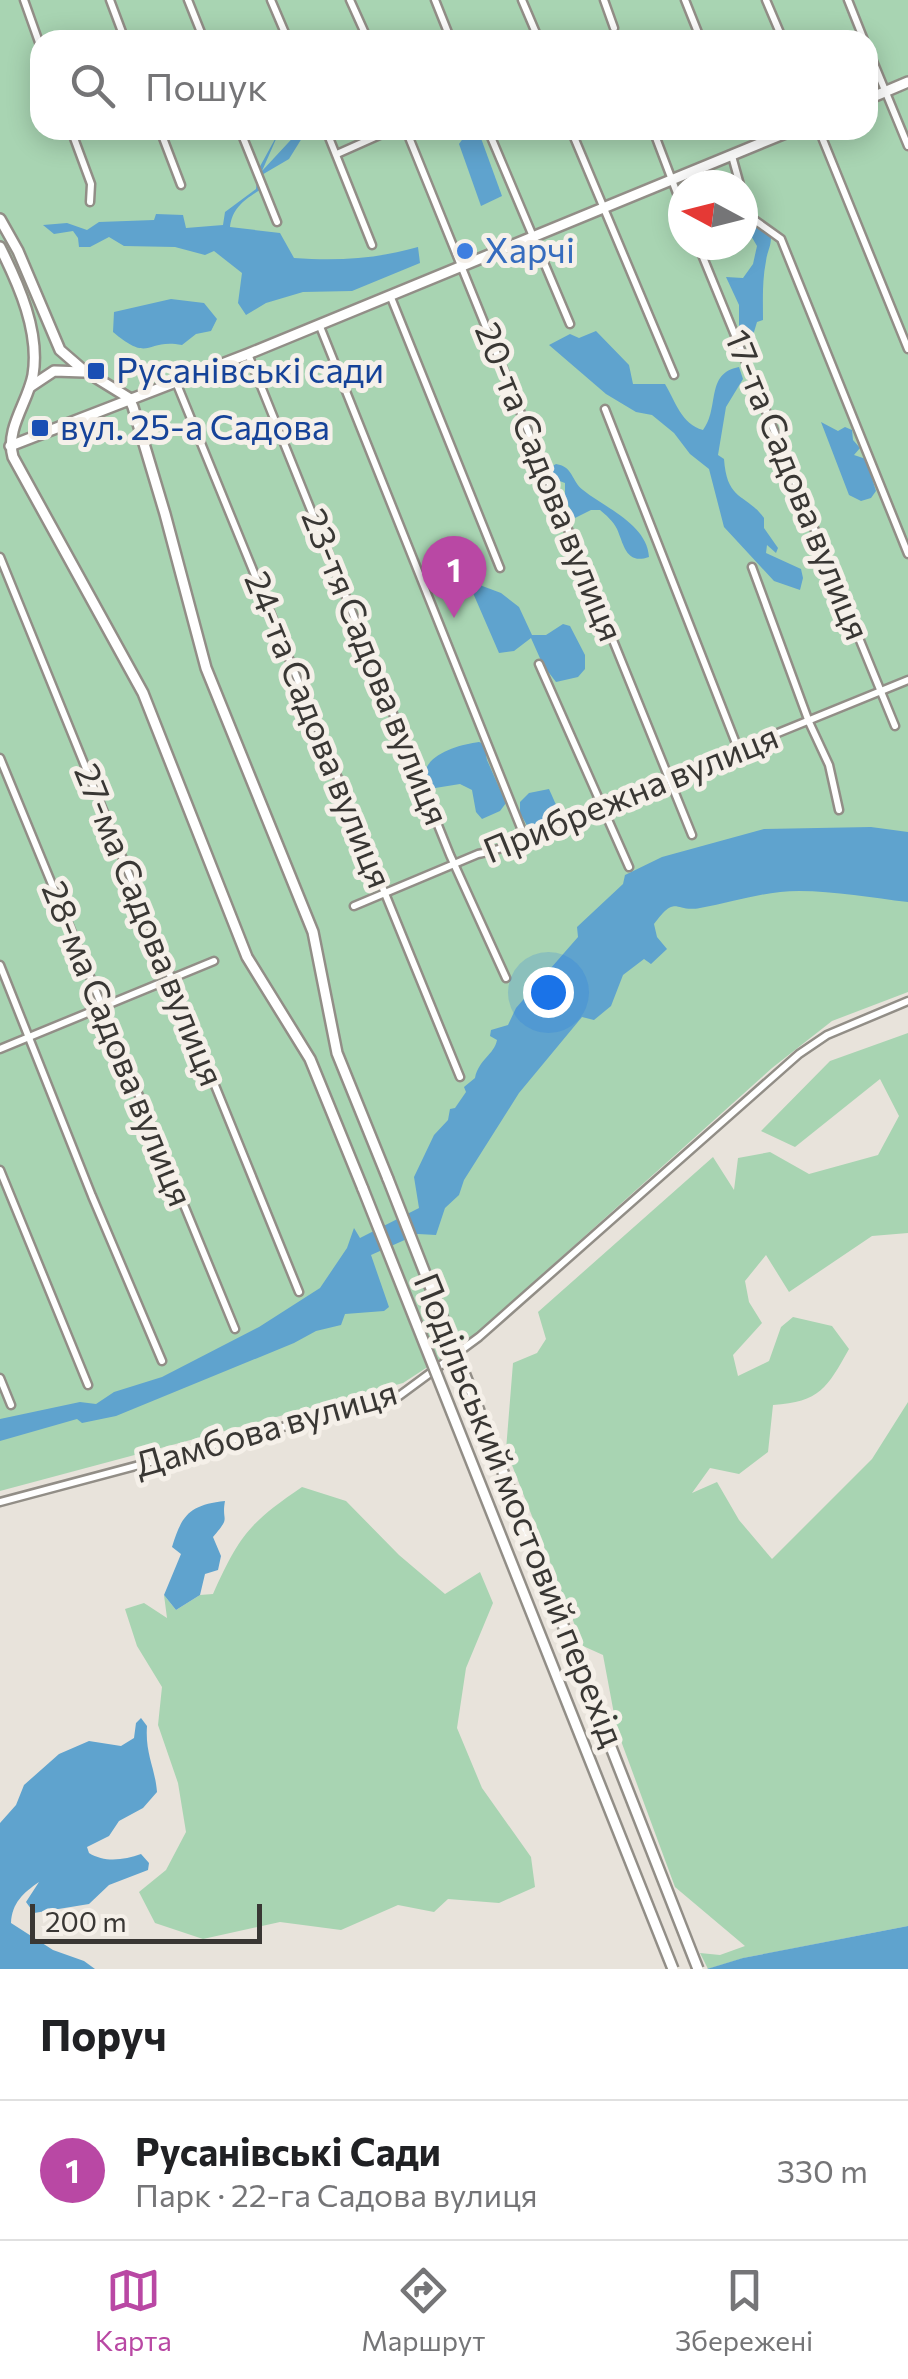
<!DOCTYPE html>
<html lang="uk">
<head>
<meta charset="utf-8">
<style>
  :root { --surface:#fff; --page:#f2f2f2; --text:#202124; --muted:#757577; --line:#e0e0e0; --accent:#b948a4 }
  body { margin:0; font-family:Commissioner,sans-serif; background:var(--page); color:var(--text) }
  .compass { position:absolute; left:668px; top:170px; width:90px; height:90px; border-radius:50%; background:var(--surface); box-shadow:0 5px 25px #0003; rotate:277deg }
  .scale { position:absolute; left:30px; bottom:25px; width:232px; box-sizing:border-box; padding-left:10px; border:5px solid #393734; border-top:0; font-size:28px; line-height:35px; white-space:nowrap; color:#393734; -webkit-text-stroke:8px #f5f0e9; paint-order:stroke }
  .you { position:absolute; left:548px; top:992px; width:35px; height:35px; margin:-25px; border:8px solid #fff; border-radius:50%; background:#1a73e8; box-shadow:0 0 0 15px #1a73e833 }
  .badge { display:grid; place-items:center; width:65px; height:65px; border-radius:50%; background:var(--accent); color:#fff; font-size:32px; font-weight:700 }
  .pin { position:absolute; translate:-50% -82px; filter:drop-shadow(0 2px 5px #0008) }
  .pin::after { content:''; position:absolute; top:52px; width:35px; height:30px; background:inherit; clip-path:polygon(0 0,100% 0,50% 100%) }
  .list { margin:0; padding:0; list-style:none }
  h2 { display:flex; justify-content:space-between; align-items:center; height:130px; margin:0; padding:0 40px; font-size:42px }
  h2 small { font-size:32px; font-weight:400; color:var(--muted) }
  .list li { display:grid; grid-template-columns:65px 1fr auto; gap:30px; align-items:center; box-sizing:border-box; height:140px; padding:0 40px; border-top:2px solid var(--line) }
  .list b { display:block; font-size:38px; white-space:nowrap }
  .list p { margin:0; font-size:32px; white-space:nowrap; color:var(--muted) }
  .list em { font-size:32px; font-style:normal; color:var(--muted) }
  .icon { flex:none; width:55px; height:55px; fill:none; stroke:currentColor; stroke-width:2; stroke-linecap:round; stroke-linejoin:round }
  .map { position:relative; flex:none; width:908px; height:1969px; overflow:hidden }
  .search { position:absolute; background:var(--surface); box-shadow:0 5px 25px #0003; left:30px; right:30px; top:30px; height:110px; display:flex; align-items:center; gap:25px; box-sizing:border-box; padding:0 35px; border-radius:30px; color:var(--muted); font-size:38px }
  .sheet { height:270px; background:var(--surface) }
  nav { display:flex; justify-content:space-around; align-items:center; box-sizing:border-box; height:140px; border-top:2px solid var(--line); background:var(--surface); font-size:28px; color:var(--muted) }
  nav a { display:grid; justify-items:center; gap:5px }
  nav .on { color:var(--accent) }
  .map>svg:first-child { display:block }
  .green { fill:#a8d4b2; fill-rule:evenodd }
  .water { fill:#5fa3ce }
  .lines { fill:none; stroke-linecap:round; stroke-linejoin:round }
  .minor-casing { stroke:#928e87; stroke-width:11 }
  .secondary-casing { stroke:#928e87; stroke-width:14 }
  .minor { stroke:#fff; stroke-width:6 }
  .secondary { stroke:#fff; stroke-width:9 }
  .secondary-bridge-casing { stroke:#928e87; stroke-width:14; stroke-linecap:butt }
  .secondary-bridge { stroke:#fff; stroke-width:9 }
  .shop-dot { fill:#3f7fe0; stroke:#f5f0e9; stroke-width:4 }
  .transit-dot { fill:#1a4fb4; stroke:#f5f0e9; stroke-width:4 }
  .labels { text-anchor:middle; stroke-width:10; stroke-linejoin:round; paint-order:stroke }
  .shop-label { font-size:35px; fill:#366cbe; stroke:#f5f0e9; text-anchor:start }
  .transit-label { font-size:35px; fill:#164399; stroke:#f5f0e9; text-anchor:start }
  .street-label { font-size:35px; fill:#393734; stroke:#f5f0e9 }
</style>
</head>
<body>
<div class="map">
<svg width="908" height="1969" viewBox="0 0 908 1969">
  <rect width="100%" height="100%" fill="#e8e3db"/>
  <g class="green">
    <path d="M0,0H908V992L832,1021L772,1068L469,1340L403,1383L0,1491ZM40,40H868V130H40ZM683,185H743V245H683Z"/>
    <path d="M908,1033V1233L872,1236L789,1292L766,1255L745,1281L749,1302L762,1323L733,1355L738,1376L769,1361L781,1327L793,1317L832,1326L849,1349C827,1388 820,1402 773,1405L768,1452L739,1474L710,1468L692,1493L717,1482L739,1520L772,1559L872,1459L908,1402V1926L744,1958L708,1969L700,1953L720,1955L745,1946L675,1887L617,1730L603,1655L583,1646L506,1450L513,1363L537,1353L546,1339L538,1312L713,1157L734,1190L738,1158L770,1152L809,1174L878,1155L899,1116L880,1079L795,1147L761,1131L830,1061Z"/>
    <path d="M302,1487L346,1501L399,1555L445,1594L480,1572L493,1603L466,1668L457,1728L482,1788L531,1857L535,1887L499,1903L448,1899L434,1912L398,1905L341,1930L280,1922L203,1939L155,1923L139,1892L166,1870L186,1832L178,1783L158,1725L162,1687L137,1646L125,1609L144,1603L167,1618L164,1595L176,1610L200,1595L213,1594C239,1536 249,1523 302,1487Z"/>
  </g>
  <g class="water">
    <path d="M280,130L262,171L300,130H307L289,159L260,176V190C245,199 232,208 230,227L280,233L294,258C338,261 376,259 418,247L420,263L352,291L303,292L266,303L246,315L238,303L242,273L214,251L205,255L175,247L124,246L109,237L90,247H79L78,238L73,231L54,234L43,225L67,223L87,230L99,222L154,220L156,214L183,215L186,228L223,225L225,212L256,189L258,170Z"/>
    <polygon points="469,130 478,130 502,196 481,206 459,144"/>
    <path d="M753,221L771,237C771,247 767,252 766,261C762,281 763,301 763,320L757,322L751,342L744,344L739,331V305L726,277L743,278L753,264L757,246L747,229Z"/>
    <path d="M171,299L204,303L217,319L211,331L196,334L182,345C145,338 151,364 113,332L114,312Z"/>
    <path d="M596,331L629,365L633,384H665C676,402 681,424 703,430C720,408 705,373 739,367L743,379L726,407L718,455L724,459C727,502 746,493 764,518V528L778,548L776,553L767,545L766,553L801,569L803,578L800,590L774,581L724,527L709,469L690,454L674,433L652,415L636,412L606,394L549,345L570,334L579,338Z"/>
    <polygon points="821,422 838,431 845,427 852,430 853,440 860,448 854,455 866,459 876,491 871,498 861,501 849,495"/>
    <path d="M556,464C574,467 571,481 583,490C605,508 647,524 649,557C626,565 624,545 617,529C613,521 606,515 600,510H591L575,518L565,499V483L554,479L551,467Z"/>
    <polygon points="461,578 501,593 519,607 532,635 546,635 563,624 570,626 585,655 585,669 578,677 556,682 543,665 531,638 514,651 499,653 473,593 464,591"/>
    <path d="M479,742L484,744L487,760L506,803L500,811L482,819L476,812L472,790L460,784L429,789C411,759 455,745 479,742Z"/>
    <polygon points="549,789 561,816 539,828 529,829 520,813 520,802 529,793"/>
    <path d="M871,827L908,832V902C873,898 835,891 799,891C764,891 734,902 700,908C674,913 677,893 654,924L657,937L667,949L651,964L644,959L623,975L611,1006L594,1020L582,1017L519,1093L464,1180L459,1195L445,1208L436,1235L418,1234L371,1255L389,1307L384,1311L345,1314L341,1325L316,1331L294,1343L116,1416L82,1423L77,1419L0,1441V1419L80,1402L96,1404L114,1392L162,1377L259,1327L320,1288L347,1248L354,1228L360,1238L419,1208L414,1177L434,1135L448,1120L450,1109L455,1108L466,1092L464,1087L475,1078C479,1059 494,1055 497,1040L490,1036L491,1030L508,1025L516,1008L578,937L577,927L623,884L625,875L662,857L764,829Z"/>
    <path d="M225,1501C221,1523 232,1515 213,1537L221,1556L218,1570L205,1574L200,1595L176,1610L164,1595L181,1554L172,1547C182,1514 190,1505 225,1501Z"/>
    <path d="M141,1718L147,1726C145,1754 155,1767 157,1792L143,1808L119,1821L109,1836L87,1847L89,1853C105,1863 124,1860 141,1854L149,1863L148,1870L109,1885L89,1904L34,1913L26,1902L39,1882C23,1893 12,1903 11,1923L53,1950L84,1961L95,1969H0V1823L16,1805L24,1785L59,1754L89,1741L121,1746L134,1738L136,1723Z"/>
    <polygon points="908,1926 908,1969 707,1969 743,1958"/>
  </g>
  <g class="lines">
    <g class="minor-casing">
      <g id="minor">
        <polyline points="24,0 40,45"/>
        <polyline points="110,0 125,40"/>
        <polyline points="188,0 204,40"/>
        <polyline points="271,0 288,40"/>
        <polyline points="350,0 368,40"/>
        <polyline points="435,0 451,40"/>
        <polyline points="522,0 539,40"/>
        <polyline points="604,0 614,28"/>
        <polyline points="685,0 701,40"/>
        <polyline points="766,0 783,40"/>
        <polyline points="848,0 864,40"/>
        <polyline points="868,49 908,146"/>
        <polyline points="71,130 91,184 90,202"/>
        <polyline points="160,130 181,185"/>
        <polyline points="240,130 277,222"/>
        <polyline points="326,130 372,245"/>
        <polyline points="406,130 692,835"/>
        <polyline points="488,130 570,324"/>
        <polyline points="571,130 674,375"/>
        <polyline points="653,130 683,209"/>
        <polyline points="819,130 908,349"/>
        <polyline points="337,154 391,130"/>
        <polyline points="732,156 740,185"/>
        <polyline points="743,196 749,216 781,239 908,554"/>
        <polyline points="698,245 895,726"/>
        <polyline points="390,295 500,568"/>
        <polyline points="319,324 525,838"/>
        <polyline points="248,354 450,855 506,978"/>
        <polyline points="176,382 460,1077"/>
        <polyline points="605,409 739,751"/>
        <polyline points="0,557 299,1292"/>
        <polyline points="752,567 809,722 829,765 839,810"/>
        <polyline points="539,664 629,867"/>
        <polyline points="0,758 235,1329"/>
        <path d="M354,906L478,854C516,847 551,828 586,811L908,680"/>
        <polyline points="0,965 92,1196 162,1361"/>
        <polyline points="0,1049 214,961"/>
        <polyline points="0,1170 88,1385"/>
        <polyline points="0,1378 11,1405"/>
        <polyline points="0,1502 399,1396 479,1337 799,1054 827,1035 908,1001"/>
      </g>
    </g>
    <g class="secondary-casing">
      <g id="secondary">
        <polyline points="868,99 908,82"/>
        <polyline points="0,219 18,251 60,350 82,369 129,398 133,407 165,514 206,668 313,932 337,1053 388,1179"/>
        <path d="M0,247C19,285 40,332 33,375C28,402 5,429 13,457L143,693L247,957L310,1059L363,1189"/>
        <polyline points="30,387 54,371 84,372"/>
        <polyline points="10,446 248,354 793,130"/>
      </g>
    </g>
    <use href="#minor" class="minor"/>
    <use href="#secondary" class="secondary"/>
    <g class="secondary-bridge-casing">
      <g id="secondary-bridge">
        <polyline points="388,1179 698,1969"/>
        <polyline points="363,1189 673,1969"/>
      </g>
    </g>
    <use href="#secondary-bridge" class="secondary-bridge"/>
  </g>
  <circle class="shop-dot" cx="465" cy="251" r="10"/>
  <g class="transit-dot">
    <rect x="86" y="361" width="20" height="20" rx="5"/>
    <rect x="30" y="418" width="20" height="20" rx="5"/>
  </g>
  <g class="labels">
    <g class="shop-label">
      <text x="485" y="263">Харчі</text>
    </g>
    <g class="transit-label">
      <text x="116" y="383">Русанівські сади</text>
      <text x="60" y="440">вул. 25-а Садова</text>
    </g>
    <g class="street-label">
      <text transform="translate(549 482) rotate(68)" y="12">20-та Садова вулиця</text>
      <text transform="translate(797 485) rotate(68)" y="12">17-та Садова вулиця</text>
      <text transform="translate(375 667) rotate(68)" y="12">23-тя Садова вулиця</text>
      <text transform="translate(318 730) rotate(68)" y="12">24-та Садова вулиця</text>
      <text transform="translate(631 794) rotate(-22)" y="12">Прибрежна вулиця</text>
      <text transform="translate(149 925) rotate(68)" y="12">27-ма Садова вулиця</text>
      <text transform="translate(117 1044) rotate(68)" y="12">28-ма Садова вулиця</text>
      <text transform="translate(266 1429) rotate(-16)" y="12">Дамбова вулиця</text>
      <text transform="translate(519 1510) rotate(68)" y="12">Подільський мостовий перехід</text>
    </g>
  </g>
</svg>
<svg class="compass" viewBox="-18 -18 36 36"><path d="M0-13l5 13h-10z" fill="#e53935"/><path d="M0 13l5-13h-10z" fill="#757577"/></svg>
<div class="scale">200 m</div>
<div class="you"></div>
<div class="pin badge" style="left:454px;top:618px">1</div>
<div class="search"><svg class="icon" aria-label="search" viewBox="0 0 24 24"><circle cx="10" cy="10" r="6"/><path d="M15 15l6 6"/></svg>Пошук</div>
</div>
<section class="sheet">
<h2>Поруч<small></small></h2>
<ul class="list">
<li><span class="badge">1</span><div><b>Русанівські Сади</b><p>Парк · 22-га Садова вулиця</p></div><em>330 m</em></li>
</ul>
</section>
<nav>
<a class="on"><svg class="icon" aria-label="map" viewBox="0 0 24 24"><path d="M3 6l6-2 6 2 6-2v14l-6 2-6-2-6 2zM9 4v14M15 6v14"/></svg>Карта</a>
<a><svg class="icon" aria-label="directions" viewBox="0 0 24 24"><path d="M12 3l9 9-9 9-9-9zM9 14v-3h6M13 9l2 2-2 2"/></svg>Маршрут</a>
<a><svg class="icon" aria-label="saved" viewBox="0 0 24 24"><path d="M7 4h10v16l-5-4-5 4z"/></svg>Збережені</a>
</nav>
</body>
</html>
